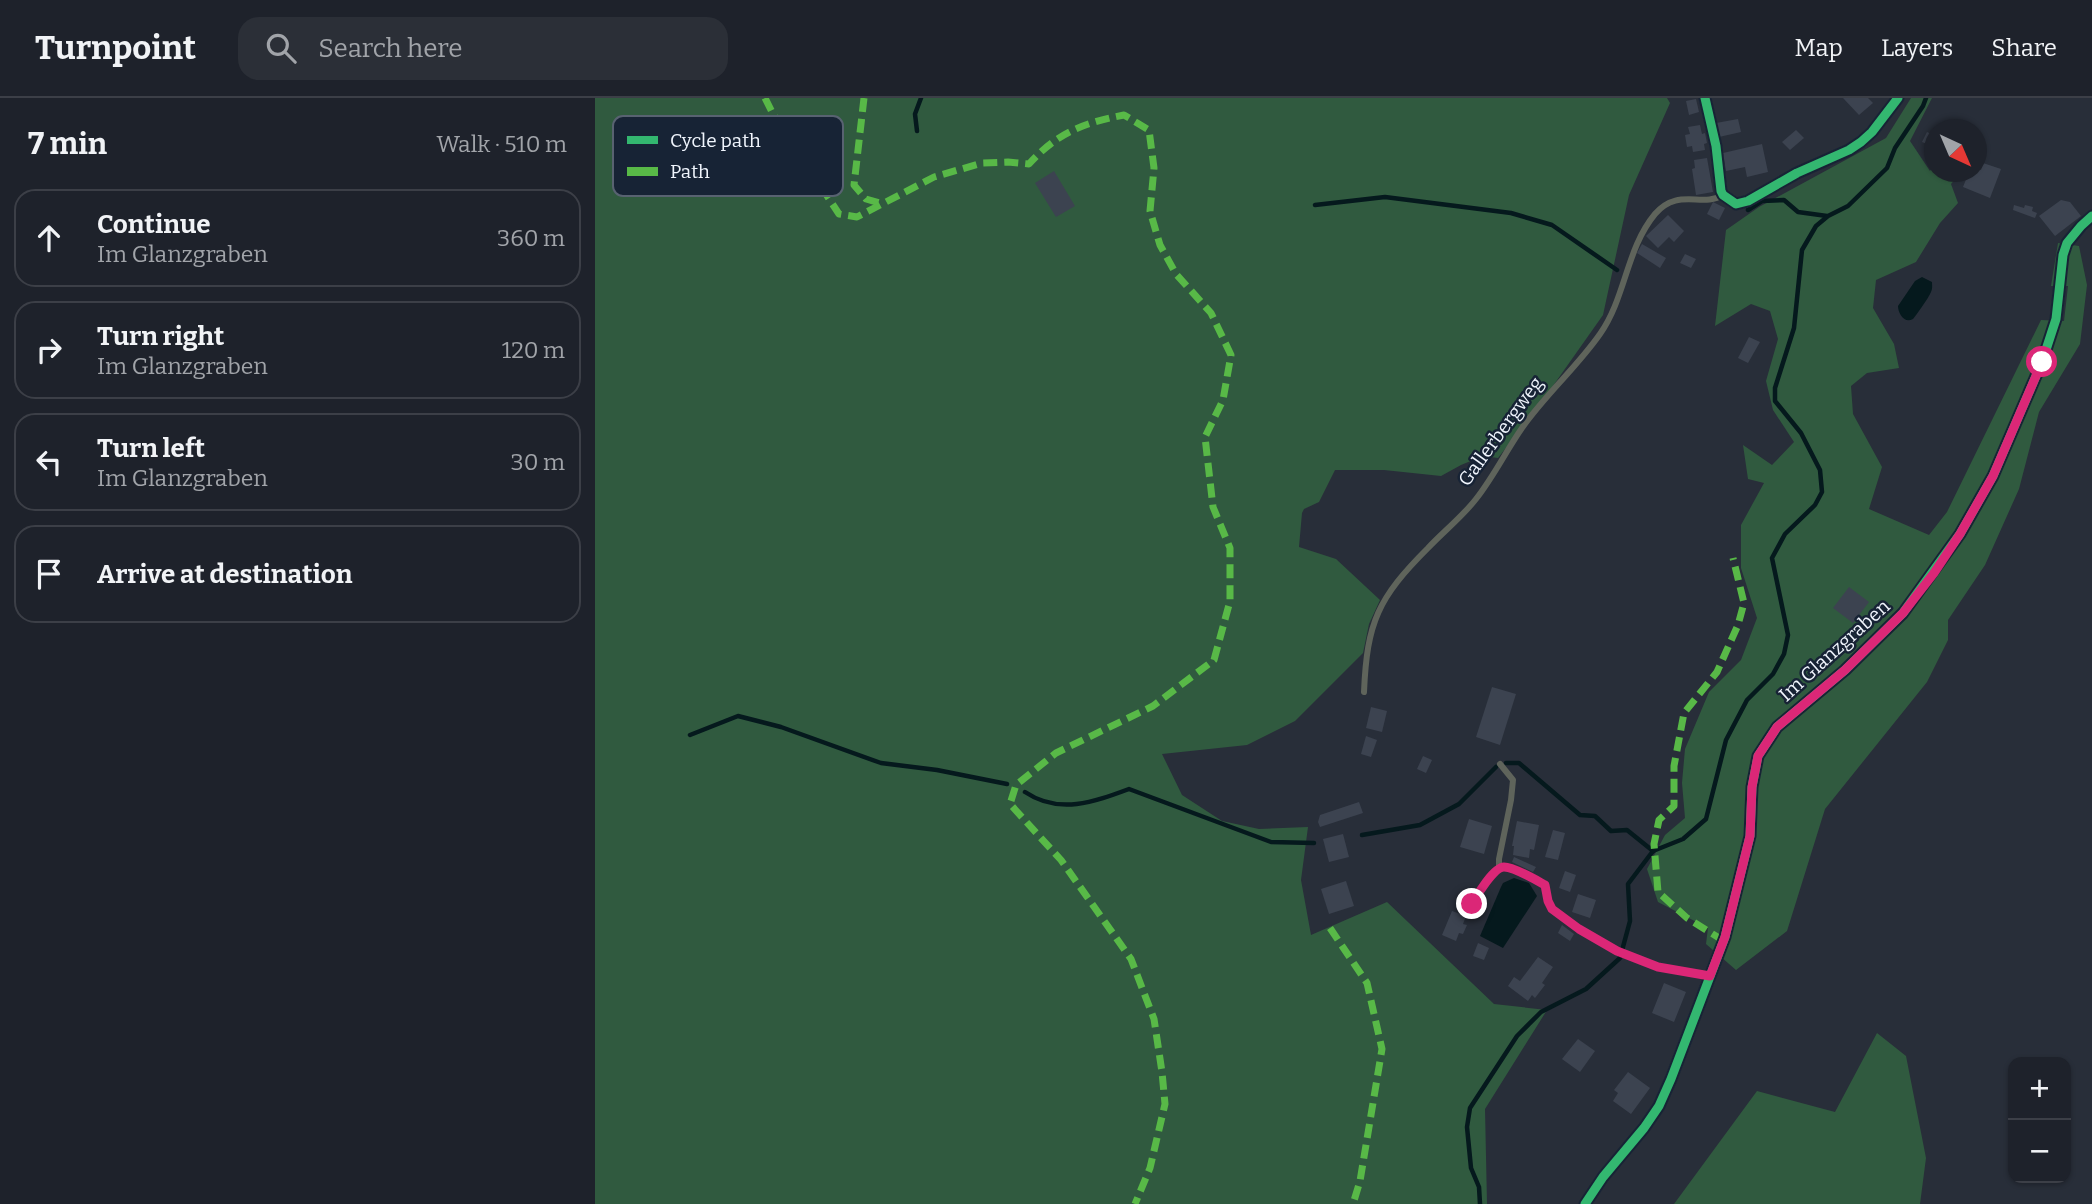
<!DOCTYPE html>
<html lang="en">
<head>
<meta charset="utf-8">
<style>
  :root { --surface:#1e222b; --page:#2b2f37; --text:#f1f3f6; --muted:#a1a4a9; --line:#3c3f47 }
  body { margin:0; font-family:Bitter,serif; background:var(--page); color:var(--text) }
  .controls { position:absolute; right:21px; bottom:21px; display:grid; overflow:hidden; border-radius:14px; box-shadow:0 2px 5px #0004 }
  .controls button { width:63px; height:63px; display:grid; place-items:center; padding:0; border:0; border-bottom:2px solid var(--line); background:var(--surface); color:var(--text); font:35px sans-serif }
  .compass { position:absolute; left:1329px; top:21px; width:63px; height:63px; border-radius:50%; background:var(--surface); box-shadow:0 2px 5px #0004; rotate:136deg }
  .stop { position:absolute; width:21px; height:21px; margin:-16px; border:5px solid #db2777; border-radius:50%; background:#fff }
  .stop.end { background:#db2777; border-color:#fff; box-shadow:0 2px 7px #0008 }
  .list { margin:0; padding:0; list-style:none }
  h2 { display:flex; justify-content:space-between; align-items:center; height:91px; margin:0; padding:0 28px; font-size:30px }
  h2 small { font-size:23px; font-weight:400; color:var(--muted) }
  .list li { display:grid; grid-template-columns:46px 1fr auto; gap:21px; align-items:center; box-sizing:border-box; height:98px; margin:0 14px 14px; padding:0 14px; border:2px solid var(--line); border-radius:21px }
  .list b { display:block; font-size:26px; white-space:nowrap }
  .list p { margin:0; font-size:23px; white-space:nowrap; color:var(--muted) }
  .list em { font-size:23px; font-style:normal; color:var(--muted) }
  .icon { flex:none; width:38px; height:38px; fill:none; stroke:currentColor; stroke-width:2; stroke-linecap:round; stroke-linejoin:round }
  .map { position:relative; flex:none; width:1497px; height:1106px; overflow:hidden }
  header { display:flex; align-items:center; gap:42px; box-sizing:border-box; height:98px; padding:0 35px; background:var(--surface); border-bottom:2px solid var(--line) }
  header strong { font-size:33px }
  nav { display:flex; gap:38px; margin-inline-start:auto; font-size:24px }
  .search { width:490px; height:63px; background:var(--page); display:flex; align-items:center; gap:18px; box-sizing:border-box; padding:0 24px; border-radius:21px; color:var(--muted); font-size:26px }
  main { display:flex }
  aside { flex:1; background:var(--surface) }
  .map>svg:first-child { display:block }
  .green { fill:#305a3f }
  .water { fill:#05191d }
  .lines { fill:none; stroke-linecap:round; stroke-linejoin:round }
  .stream { stroke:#05191d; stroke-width:4.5 }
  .building { fill:#3c4350 }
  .lane { stroke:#5f645b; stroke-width:6 }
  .street { stroke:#5f645b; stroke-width:12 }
  .quiet { stroke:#58b947; stroke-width:7; stroke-dasharray:14 7; stroke-linecap:butt }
  .cycleway-casing { stroke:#172335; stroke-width:13 }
  .cycleway { stroke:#33b770; stroke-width:9 }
  .route { stroke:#db2777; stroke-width:9 }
  .labels { text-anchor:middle; stroke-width:5; stroke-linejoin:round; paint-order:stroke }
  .street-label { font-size:19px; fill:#f0f5fd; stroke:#172335 }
  .key { fill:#172335; stroke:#586271; stroke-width:2 }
  .key-label { font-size:19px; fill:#f0f5fd }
</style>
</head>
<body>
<header>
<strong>Turnpoint</strong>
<div class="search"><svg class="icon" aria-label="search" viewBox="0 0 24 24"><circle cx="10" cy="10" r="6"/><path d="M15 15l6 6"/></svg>Search here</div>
<nav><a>Map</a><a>Layers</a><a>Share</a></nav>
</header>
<main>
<aside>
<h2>7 min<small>Walk · 510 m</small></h2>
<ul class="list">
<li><svg class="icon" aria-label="ahead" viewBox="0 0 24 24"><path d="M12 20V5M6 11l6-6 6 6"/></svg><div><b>Continue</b><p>Im Glanzgraben</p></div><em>360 m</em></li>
<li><svg class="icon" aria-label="right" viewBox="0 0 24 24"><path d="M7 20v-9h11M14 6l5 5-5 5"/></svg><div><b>Turn right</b><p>Im Glanzgraben</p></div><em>120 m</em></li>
<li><svg class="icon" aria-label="left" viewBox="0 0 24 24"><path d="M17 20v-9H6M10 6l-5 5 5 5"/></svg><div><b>Turn left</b><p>Im Glanzgraben</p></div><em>30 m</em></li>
<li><svg class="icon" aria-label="arrive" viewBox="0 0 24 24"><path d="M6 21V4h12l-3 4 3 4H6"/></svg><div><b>Arrive at destination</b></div></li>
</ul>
</aside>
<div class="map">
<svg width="1497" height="1106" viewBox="0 0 1497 1106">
  <rect width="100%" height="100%" fill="#282e39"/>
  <g class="green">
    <polygon points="0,0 1072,0 1075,5 1034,97 1008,217 948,302 903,360 888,358 866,367 846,378 789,372 740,372 724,404 709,411 707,415 704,449 741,461 785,502 774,526 768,555 700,623 652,647 567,656 587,697 627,723 664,731 713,729 706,782 716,837 792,804 899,906 952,912 890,1011 892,1106 0,1106"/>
    <polygon points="1316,0 1337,0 1315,43 1335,73 1339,67 1339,74 1366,74 1356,86 1363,105 1345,125 1321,164 1281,182 1278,210 1299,246 1304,270 1272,275 1256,288 1258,316 1287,369 1274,411 1334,437 1352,414 1446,222 1469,223 1473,188 1456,188 1463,145 1484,148 1492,187 1485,246 1444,314 1424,391 1390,467 1353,522 1353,542 1332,584 1230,711 1192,833 1141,872 1111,846 1113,830 1063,804 1052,771 1070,737 1090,720 1087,685 1090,651 1114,594 1146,562 1162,520 1146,470 1146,427 1169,385 1153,381 1148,347 1177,367 1199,344 1178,312 1171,283 1183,241 1175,213 1156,206 1120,228 1131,132 1164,109 1291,40"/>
    <polygon points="1282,935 1311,958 1331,1060 1325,1106 1079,1106 1162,993 1240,1014"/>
  </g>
  <g class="water">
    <path d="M1327,179L1337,184C1337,188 1338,191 1335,196C1334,199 1320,219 1318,221C1309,226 1303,215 1303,208L1320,183Z"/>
    <polygon points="919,780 934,785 942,798 908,850 885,838 906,789 908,785"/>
  </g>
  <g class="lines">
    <g class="stream">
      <polyline points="322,33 320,16 326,0"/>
      <polyline points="720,107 790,99 916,115 957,127 1022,172"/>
      <polyline points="1153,112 1167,103 1189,102 1203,114 1232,118"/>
      <polyline points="95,637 143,618 186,629 286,665 342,672 412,686"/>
      <polyline points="911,665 924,665 985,717 1000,718 1016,733 1032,732 1058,753"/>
      <path d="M430,694C464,717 499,704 534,691L676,744L719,745"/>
      <polyline points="767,737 825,727 864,706 901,669"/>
      <polyline points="885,1106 884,1089 876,1070 872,1029 875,1010 922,938 946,914 991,891 1025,860 1035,823 1033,786 1058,753 1088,741 1111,721 1131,642 1152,602 1178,576 1189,556 1193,537 1177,460 1190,436 1220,407 1227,394 1225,372 1206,335 1180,303 1180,290 1199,230 1207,152 1221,128 1233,118 1253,108 1292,70 1300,50 1328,8 1331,0"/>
    </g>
  </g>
  <g class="building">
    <polygon points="1248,0 1273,0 1278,5 1264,17"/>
    <polygon points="1101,1 1104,14 1094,17 1091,3"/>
    <polygon points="1143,21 1146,34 1124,39 1121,25"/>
    <polygon points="1105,27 1107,36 1110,35 1112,45 1109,46 1110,52 1098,54 1097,48 1092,49 1090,37 1095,36 1093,29"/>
    <polygon points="1201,32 1209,40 1195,52 1187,44"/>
    <polygon points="1332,34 1339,37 1339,49 1327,44"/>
    <polygon points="1167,46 1173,74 1152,79 1150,69 1131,73 1128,55"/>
    <polygon points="1112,60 1118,94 1101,97 1097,71 1100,70 1099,62"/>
    <polygon points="1388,65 1406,71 1395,100 1368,89 1374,74 1381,74 1381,70 1386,72"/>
    <polygon points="459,73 480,108 461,119 440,85"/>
    <polygon points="1466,102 1475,104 1486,118 1460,138 1444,118"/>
    <polygon points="1118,104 1130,110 1124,122 1112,116"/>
    <polygon points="1419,107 1429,110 1430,107 1438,109 1437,113 1442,115 1440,120 1418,112"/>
    <polygon points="1073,117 1089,133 1079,144 1074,139 1063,150 1051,138"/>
    <polygon points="1047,146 1071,160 1065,170 1042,155"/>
    <polygon points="1090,156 1101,161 1096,170 1085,165"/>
    <polygon points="1154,239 1165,244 1153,265 1143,260"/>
    <polygon points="1254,489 1274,504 1258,525 1238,510"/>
    <polygon points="897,589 921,596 905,647 881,639"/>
    <polygon points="776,609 792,613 787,634 771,630"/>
    <polygon points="771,638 782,642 776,659 766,656"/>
    <polygon points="828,658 837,662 831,675 822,671"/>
    <polygon points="764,704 768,715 725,729 723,724 725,717"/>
    <polygon points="874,721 897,728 889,756 865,749"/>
    <polygon points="922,723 944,727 939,752 935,751 934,760 918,757 919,748 917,748"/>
    <polygon points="958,732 970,735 963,762 950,759"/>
    <polygon points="748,736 754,759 734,764 728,741"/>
    <polygon points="919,759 941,769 938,774 917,764"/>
    <polygon points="970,773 981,777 975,794 964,790"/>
    <polygon points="751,783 759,808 734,816 726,791"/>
    <polygon points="983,796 1001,802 995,820 977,814"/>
    <polygon points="857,813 871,818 868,826 872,827 868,836 864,835 861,843 847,837"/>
    <polygon points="967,827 979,836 975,843 963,835"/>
    <polygon points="883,845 894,850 889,862 878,858"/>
    <polygon points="943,859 958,869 947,885 950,887 940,900 937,897 933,903 913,888 919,879 925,883"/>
    <polygon points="1069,885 1091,894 1079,924 1057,915"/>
    <polygon points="983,941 1000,953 985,974 967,961"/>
    <polygon points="1033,974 1055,990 1036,1016 1018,1003 1023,995 1019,992"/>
  </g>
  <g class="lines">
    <g class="lane">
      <path d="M769,594C772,524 783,500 833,450C849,433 867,419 881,401C899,378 911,353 927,330C950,297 982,269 1005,236C1031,199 1031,151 1060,116C1083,89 1107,110 1128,97"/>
      <polyline points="904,770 904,761 916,702 918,682 905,666"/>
      <path d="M873,813C878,803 896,771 908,769C917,768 942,782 950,787L953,803L957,811L984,831L1022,853L1063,869L1115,878"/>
    </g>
    <g class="street">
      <polyline points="1110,0 1121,48 1126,93 1128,97 1141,106 1153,103 1202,75 1254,52 1266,44 1277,34 1303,0"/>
      <polyline points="990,1106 1008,1079 1049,1030 1064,1008 1076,981 1130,839 1155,738 1157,689 1163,658 1182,629 1250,572 1308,515 1365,436 1398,378 1447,264 1461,221 1468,157 1472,145 1486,128 1497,118"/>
    </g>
    <g class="quiet">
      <path d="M170,0L177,14L244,116L262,119L339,79L387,65L413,64L434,66C462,35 488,25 529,17L554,32L559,70L555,113L565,147L581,176L616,215L636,257L628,302L610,339L618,409L635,450V503L619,562L558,608L461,655L421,687L415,706L466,762L536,861L559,921L567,974L570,1006L555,1070L540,1106"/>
      <polyline points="269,0 259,87 271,101 288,106"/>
      <polyline points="735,830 772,885 787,951 765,1083 758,1106"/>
      <polyline points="1129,843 1092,820 1063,794 1059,746 1064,722 1079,708 1079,668 1089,615 1122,574 1143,527 1149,505 1138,460"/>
    </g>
    <g class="cycleway-casing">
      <g id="cycleway">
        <polyline points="1110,0 1121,48 1126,93 1128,97 1141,106 1153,103 1202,75 1254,52 1266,44 1277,34 1303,0"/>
        <polyline points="990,1106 1008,1079 1049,1030 1064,1008 1076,981 1130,839 1155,738 1157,689 1163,658 1182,629 1250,572 1308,515 1365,436 1398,378 1447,264 1461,221 1468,157 1472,145 1486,128 1497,118"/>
      </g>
    </g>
    <use href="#cycleway" class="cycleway"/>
  </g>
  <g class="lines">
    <path class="route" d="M877,806C882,797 899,769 909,769C919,769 941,782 950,787L953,803L957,811L984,831L1022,853L1063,869L1115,878L1130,839L1155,738L1157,689L1163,658L1182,629L1250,572L1308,515L1339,475L1365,436L1398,378L1447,264"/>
  </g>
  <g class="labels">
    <g class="street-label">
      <text transform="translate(905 333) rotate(-54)" y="7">Gallerbergweg</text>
      <text transform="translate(1239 552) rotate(-42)" y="7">Im Glanzgraben</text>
    </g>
  </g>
  <rect x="18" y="18" width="230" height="80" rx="10" class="key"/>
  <rect x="32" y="38" width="31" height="8" fill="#33b770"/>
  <rect x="32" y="69" width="31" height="9" fill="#58b947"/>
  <g class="key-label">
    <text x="75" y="49">Cycle path</text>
    <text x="75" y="80">Path</text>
  </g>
</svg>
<div class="controls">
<button>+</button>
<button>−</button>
</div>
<svg class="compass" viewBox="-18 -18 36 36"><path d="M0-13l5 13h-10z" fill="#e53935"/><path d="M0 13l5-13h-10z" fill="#a1a4a9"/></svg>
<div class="stop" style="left:1447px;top:264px"></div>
<div class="stop end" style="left:877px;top:806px"></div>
</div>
</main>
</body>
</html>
